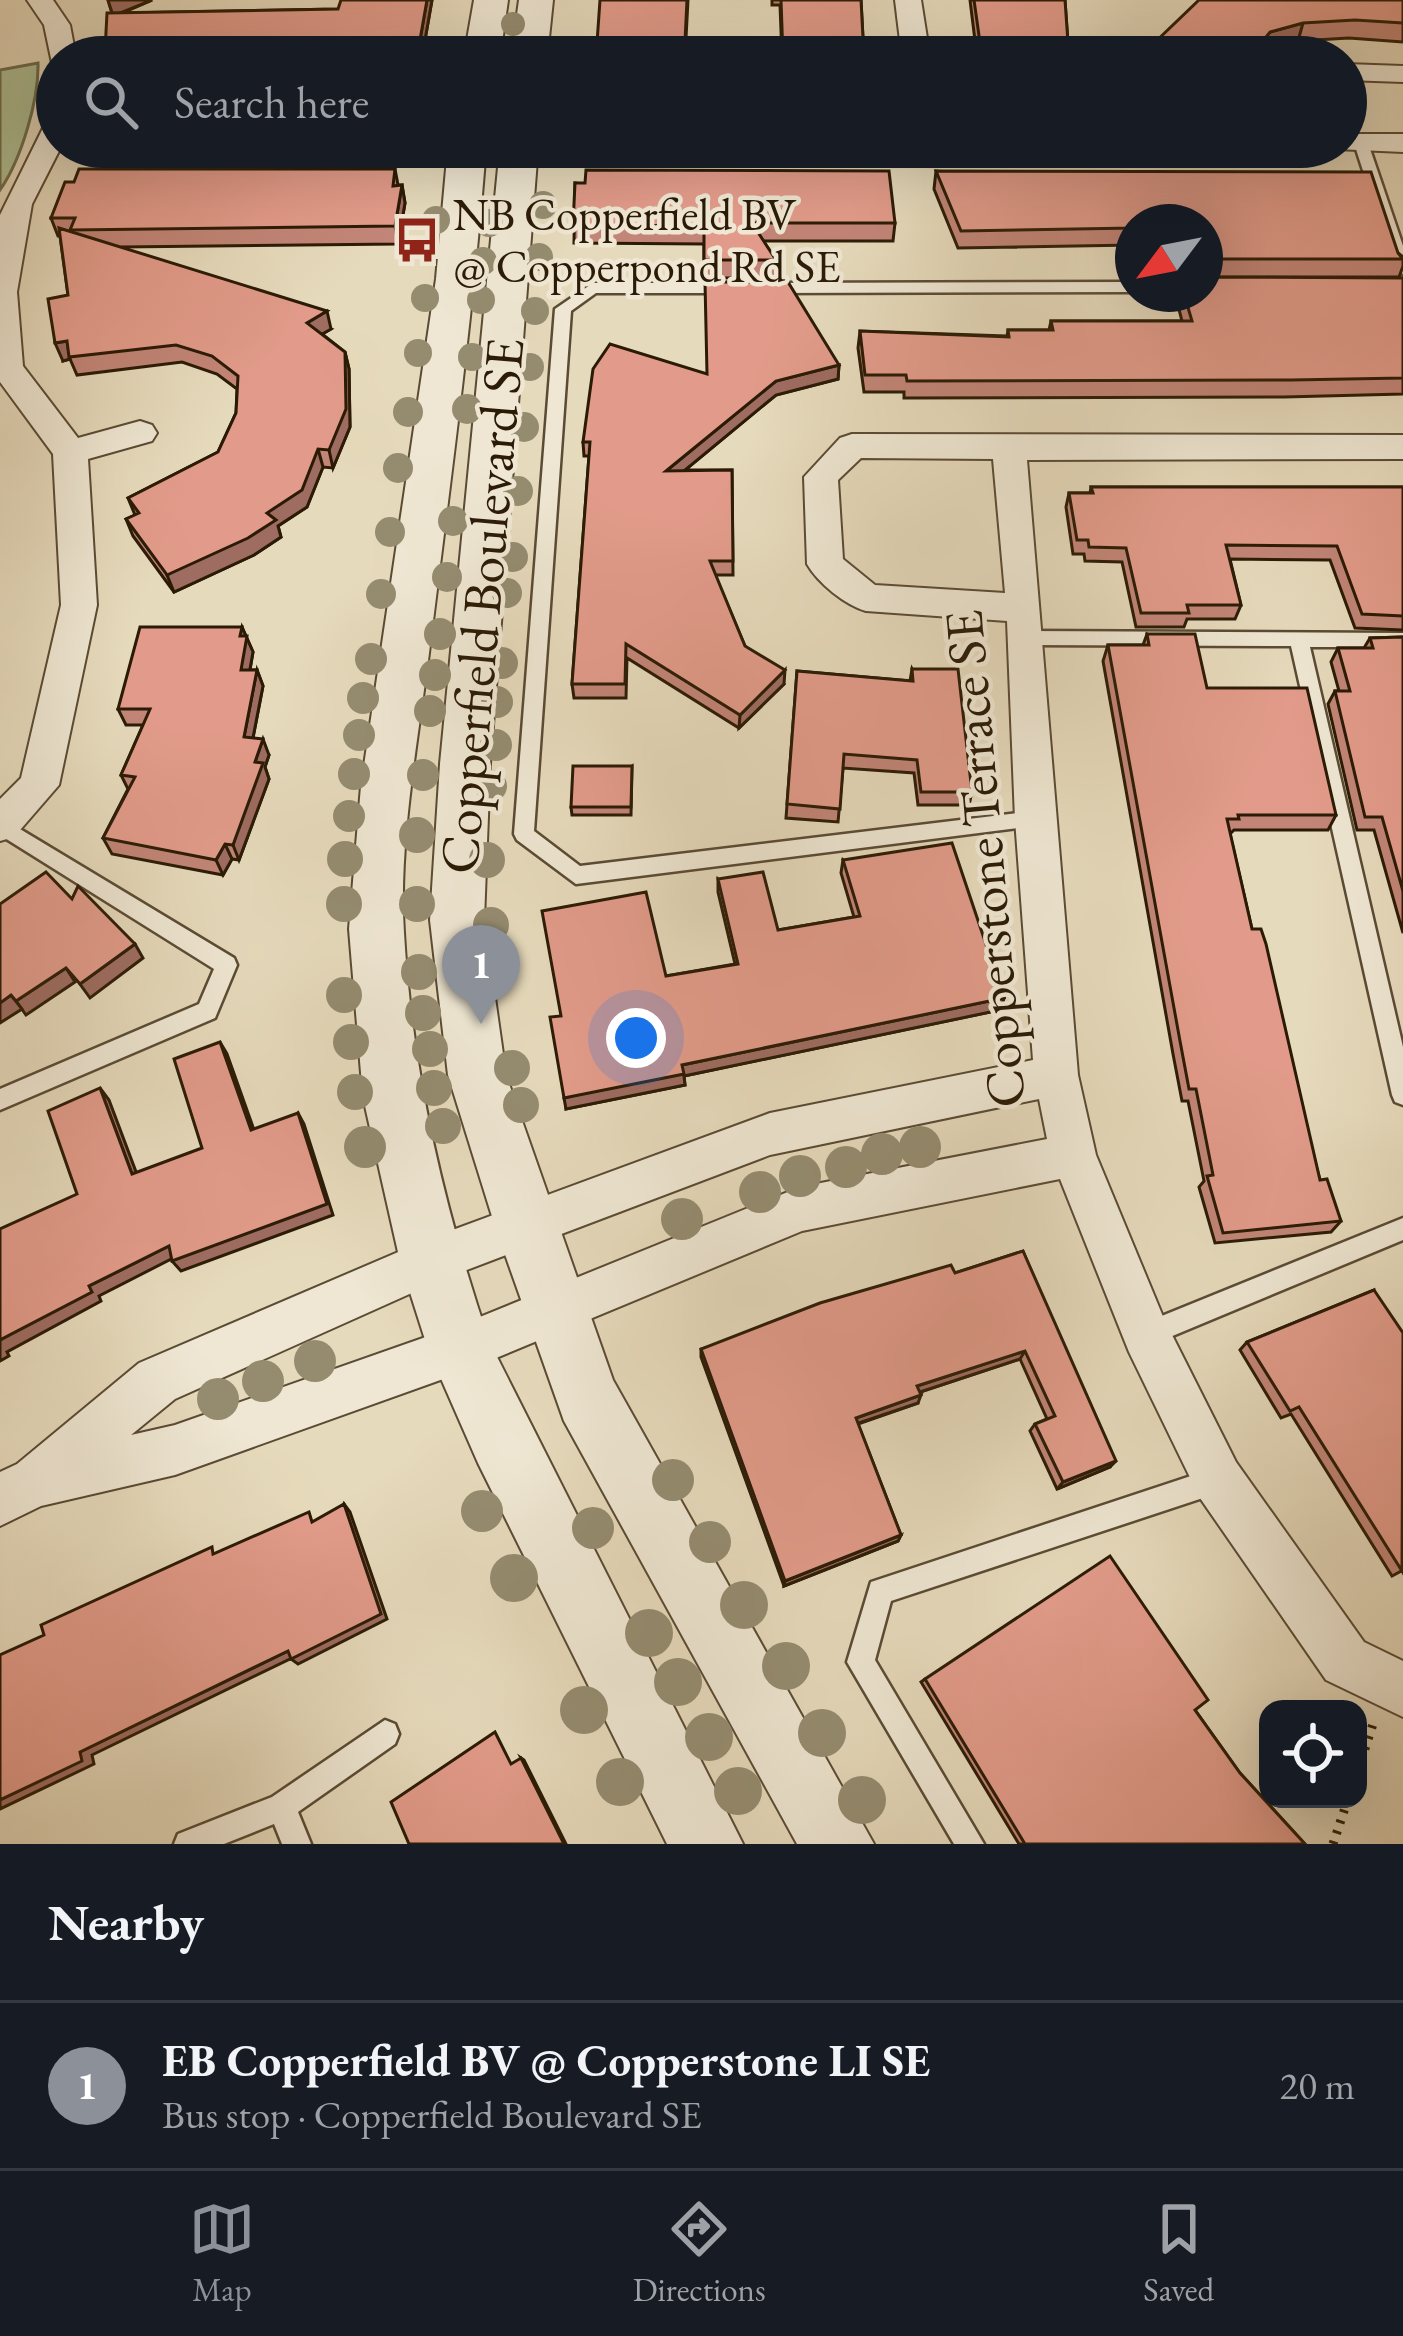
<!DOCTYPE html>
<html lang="en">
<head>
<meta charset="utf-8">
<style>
  :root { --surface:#171b24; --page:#242831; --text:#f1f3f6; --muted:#9ea1a6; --line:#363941; --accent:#8c9099 }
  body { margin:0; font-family:"EB Garamond",serif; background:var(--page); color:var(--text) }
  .controls { position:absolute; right:36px; bottom:36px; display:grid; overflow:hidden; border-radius:24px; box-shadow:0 12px 48px #0002 }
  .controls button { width:108px; height:108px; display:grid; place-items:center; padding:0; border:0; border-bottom:3px solid var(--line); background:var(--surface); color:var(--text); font:60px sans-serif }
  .compass { position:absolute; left:1115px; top:204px; width:108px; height:108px; border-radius:50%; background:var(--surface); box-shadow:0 12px 48px #0002; rotate:238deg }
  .you { position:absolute; left:636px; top:1038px; width:42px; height:42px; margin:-30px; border:9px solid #fff; border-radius:50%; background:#1a73e8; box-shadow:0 0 0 18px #1a73e833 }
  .badge { display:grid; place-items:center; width:78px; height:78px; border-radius:50%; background:var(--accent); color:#fff; font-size:39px; font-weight:700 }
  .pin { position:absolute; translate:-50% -99px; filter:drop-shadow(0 3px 6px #0008) }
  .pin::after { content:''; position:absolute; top:63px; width:42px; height:36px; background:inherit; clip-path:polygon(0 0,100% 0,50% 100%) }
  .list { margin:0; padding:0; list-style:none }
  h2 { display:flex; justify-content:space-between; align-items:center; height:156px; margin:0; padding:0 48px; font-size:51px }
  h2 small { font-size:39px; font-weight:400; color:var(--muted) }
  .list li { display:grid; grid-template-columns:78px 1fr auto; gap:36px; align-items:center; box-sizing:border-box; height:168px; padding:0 48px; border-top:3px solid var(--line) }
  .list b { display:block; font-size:45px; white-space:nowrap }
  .list p { margin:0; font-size:39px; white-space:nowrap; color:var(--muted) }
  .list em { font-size:39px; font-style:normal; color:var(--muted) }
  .icon { flex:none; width:66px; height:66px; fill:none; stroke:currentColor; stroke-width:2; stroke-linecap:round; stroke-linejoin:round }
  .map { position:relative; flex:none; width:1403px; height:1844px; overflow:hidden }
  .search { position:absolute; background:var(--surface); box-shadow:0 12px 48px #0002; left:36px; right:36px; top:36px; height:132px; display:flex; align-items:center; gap:30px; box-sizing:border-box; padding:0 42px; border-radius:66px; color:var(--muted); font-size:45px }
  .sheet { height:324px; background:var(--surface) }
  nav { display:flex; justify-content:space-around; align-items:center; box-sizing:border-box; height:168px; border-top:3px solid var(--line); background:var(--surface); font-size:33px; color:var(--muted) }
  nav a { display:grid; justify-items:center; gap:6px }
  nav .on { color:var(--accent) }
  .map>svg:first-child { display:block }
  .green { fill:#afc196; stroke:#6d6e4e; stroke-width:3 }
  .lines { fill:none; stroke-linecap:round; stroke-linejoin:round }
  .service-casing { stroke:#5a4b34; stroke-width:5 }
  .minor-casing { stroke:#5a4b34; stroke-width:4 }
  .tertiary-casing { stroke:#5a4b34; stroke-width:4 }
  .path { stroke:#2b1b06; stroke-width:9; stroke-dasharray:3 8; stroke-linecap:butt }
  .service { fill:#efe7d3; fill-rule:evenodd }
  .minor { fill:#efe7d3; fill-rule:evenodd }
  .tertiary { fill:#efe7d3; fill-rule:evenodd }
  .tree { fill:#958c70 }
  .wall { fill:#c28577; stroke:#2b1b06; stroke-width:3 }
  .shaded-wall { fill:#9e6c61; stroke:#2b1b06; stroke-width:3 }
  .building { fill:#e29b8a; stroke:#2b1b06; stroke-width:3 }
  .labels { text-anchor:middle; stroke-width:9; stroke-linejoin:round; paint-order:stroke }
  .far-poi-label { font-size:45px; fill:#2b1b06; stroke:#efe7d3; text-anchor:start }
  .street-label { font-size:54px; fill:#2b1b06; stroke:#efe7d3 }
</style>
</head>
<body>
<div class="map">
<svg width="1403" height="1844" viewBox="0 0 1403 1844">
  <rect width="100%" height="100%" fill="#e6dabc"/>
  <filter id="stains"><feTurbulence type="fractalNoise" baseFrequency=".00167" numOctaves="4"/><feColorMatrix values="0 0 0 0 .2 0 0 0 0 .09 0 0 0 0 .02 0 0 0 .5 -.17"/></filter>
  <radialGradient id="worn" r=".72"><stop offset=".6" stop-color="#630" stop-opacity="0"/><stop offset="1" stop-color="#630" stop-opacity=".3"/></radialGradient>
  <path class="green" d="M38,63C39,100 21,160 0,190V70Z"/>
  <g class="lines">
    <g class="service-casing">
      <g id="service">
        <polygon points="1361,139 1368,143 1403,246 1403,274 1395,269 1354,143"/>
        <polygon points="1133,282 1133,292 767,293 759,288 767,283"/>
        <polygon points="593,283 730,283 738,288 730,293 596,293 571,311 534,831 580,866 1035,811 1042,813 1045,819 1042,825 576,884 517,840 514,834 555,309"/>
        <polygon points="1027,631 1403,633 1403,647 1310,647 1403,1047 1403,1105 1395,1102 1392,1095 1291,646 1027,645 1018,638"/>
        <polygon points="0,817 234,958 237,965 215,1018 0,1110 0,1089 199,1004 214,969 0,835"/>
        <polygon points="1403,1218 1403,1240 1146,1347 1137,1344 1134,1335 1137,1326"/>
        <polygon points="1218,1467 1227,1471 1231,1480 1227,1489 1218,1493 891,1601 875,1660 984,1844 954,1844 847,1662 871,1582"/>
        <polygon points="385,1720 395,1724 399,1734 395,1744 298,1812 311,1844 282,1844 274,1824 224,1844 174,1844 178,1834 272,1797"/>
      </g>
    </g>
    <g class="minor-casing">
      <g id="minor">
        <polygon points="27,0 53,0 70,25 76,57 57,57 57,64 52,63 44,25"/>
        <polygon points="895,0 921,0 930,57 902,57"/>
        <polygon points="1346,64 1403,66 1403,82 1346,80"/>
        <polygon points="57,119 57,147 61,147 32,204 17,292 23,366 78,438 140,421 152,425 157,433 152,441 88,459 97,605 59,785 14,837 0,841 0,799 21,778 61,605 53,454 0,382 0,215 43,128"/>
        <polygon points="1346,134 1403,134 1403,152 1336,149 1346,147"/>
        <path d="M852,434L1403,435V459L1027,460L1078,1075L1096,1155L1164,1319L1236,1462L1364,1642L1403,1661V1717L1326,1680L1200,1498L1129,1352L1060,1179L802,1231L460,1373L175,1475L41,1506L0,1526V1472L17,1464L139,1363L431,1238L770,1113L1033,1060L1015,819L1007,621L866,611C845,605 818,583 807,564L804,477L840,438ZM861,458L993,459L1005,593L875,585L843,559L838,480ZM1039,1099L1047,1139L800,1187L460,1325L175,1425L131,1435L175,1399L443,1279L770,1155Z"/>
      </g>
    </g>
    <g class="tertiary-casing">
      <g id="tertiary">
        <polygon points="474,0 508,0 500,57 464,57"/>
        <polygon points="519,0 553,0 547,57 511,57"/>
        <path d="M448,147H486C473,316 450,484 429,653C418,740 398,846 404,933C412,1073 444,1208 489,1341L743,1844H667L478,1463L428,1349L400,1261L363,1097L349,929L361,786L436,279Z"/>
        <polygon points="500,147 538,147 490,764 484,920 506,1075 613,1380 874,1844 797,1844 564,1421 495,1226 448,1075 430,920 440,764"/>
      </g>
    </g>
    <g class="path">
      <polyline points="1358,1770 1373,1724"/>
      <polyline points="1333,1844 1348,1799"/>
    </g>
    <use href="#service" class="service"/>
    <use href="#minor" class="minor"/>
    <use href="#tertiary" class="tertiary"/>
  </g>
  <g class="tree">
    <circle cx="513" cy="24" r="12"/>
    <circle cx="543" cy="205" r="14"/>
    <circle cx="436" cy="220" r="14"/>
    <circle cx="489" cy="223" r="14"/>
    <circle cx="539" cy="257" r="14"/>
    <circle cx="483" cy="261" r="14"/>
    <circle cx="425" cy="298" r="14"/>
    <circle cx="481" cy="300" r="14"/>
    <circle cx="535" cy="311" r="14"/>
    <circle cx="418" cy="353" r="14"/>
    <circle cx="472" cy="357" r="14"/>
    <circle cx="530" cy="367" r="14"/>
    <circle cx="467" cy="409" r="15"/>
    <circle cx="408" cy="412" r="15"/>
    <circle cx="524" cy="427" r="15"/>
    <circle cx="398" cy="468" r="15"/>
    <circle cx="518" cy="491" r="15"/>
    <circle cx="453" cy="521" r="15"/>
    <circle cx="390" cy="532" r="15"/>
    <circle cx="513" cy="557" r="15"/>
    <circle cx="447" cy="577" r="15"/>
    <circle cx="507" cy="593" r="15"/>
    <circle cx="381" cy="594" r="15"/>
    <circle cx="440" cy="634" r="16"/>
    <circle cx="371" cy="659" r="16"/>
    <circle cx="502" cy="663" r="16"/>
    <circle cx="435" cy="675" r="16"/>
    <circle cx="363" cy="698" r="16"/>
    <circle cx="497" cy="702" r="16"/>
    <circle cx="430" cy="711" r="16"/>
    <circle cx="359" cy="735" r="16"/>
    <circle cx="496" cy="745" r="16"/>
    <circle cx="354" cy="774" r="16"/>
    <circle cx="423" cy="775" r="16"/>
    <circle cx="491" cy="786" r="16"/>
    <circle cx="349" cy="816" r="16"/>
    <circle cx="417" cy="835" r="18"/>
    <circle cx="345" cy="859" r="18"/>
    <circle cx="487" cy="860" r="18"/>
    <circle cx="344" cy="904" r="18"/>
    <circle cx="417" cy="904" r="18"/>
    <circle cx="491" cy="925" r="18"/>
    <circle cx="495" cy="969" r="18"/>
    <circle cx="419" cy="972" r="18"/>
    <circle cx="344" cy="995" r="18"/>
    <circle cx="423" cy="1013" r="18"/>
    <circle cx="351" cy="1042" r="18"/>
    <circle cx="430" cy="1049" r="18"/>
    <circle cx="512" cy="1068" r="18"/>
    <circle cx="434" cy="1088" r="18"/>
    <circle cx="355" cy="1092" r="18"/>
    <circle cx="521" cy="1105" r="18"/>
    <circle cx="443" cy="1126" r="18"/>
    <circle cx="365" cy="1147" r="21"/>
    <circle cx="920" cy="1147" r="21"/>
    <circle cx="882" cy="1154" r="21"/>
    <circle cx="846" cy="1167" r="21"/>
    <circle cx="800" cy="1176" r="21"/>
    <circle cx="760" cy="1192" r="21"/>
    <circle cx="682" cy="1219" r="21"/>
    <circle cx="315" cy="1361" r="21"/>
    <circle cx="263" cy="1381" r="21"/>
    <circle cx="218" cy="1399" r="21"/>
    <circle cx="673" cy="1480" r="21"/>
    <circle cx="482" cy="1511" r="21"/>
    <circle cx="593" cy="1528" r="21"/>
    <circle cx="710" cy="1542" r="21"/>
    <circle cx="514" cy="1578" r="24"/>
    <circle cx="744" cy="1605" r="24"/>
    <circle cx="649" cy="1633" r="24"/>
    <circle cx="786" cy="1666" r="24"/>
    <circle cx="678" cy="1682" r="24"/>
    <circle cx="584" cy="1710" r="24"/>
    <circle cx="822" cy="1733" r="24"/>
    <circle cx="709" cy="1737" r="24"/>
    <circle cx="620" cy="1782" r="24"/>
    <circle cx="738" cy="1791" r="24"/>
    <circle cx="862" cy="1800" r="24"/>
  </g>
  <g class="wall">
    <polygon points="108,0 152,0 122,13 338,9 432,0 422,57 107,57 105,51 112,13"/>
    <polygon points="688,0 685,57 596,57"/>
    <polygon points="772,0 861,0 864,57 782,57 780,5 772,5"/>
    <polygon points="970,0 1065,0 1069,57 977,57"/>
    <polygon points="1403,0 1403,42 1349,38 1298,41 1264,50 1259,57 1146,57 1149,48"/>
    <polygon points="395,169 398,185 402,185 405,203 398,244 121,247 331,329 322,334 345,352 349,369 350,427 333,468 323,467 307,507 278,526 281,537 254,555 174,592 133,536 126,519 135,515 128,498 218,452 236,413 237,389 217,374 182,362 77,375 70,359 63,361 68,295 60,236 58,236 51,218"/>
    <polygon points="936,171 1398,253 1403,257 1403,266 1399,277 1207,277 1403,278 1403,394 1284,397 904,398 904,392 864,392 858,348 860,331 1007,336 1008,330 1049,330 1051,321 1182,321 1175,294 1205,294 1205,222 1133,222 1133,245 958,248 934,189"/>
    <polygon points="575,183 895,223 893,241 763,241 776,260 775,278 704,278 704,244 574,243"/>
    <polygon points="839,365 838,379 776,395 685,470 732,470 733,575 715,575 745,646 784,684 739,728 627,658 626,698 574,698 572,684 589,456 584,456 583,442 707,374"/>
    <polygon points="1091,487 1403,487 1403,630 1355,628 1330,560 1230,559 1241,605 1235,619 1187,619 1184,627 1136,627 1122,562 1085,561 1084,554 1073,554 1066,507 1069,493 1090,493"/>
    <polygon points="242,627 253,652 250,670 257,670 263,686 253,738 269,755 265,767 269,779 239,860 232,859 223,875 112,854 103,838 128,789 121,775 143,725 126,725 118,709"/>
    <polygon points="1147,634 1207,688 1336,815 1328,830 1234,830 1230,834 1252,929 1320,1180 1341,1221 1331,1232 1215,1243 1199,1187 1204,1181 1188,1101 1182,1101 1173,1054 1103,661 1108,645 1143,645"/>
    <polygon points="1403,637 1403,933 1374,830 1357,830 1328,704 1335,691 1339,691 1331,662 1338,648 1364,648 1370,638"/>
    <polygon points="912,669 972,792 969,805 918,805 914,773 843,768 838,822 786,818 797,671 910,681"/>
    <polygon points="632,766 631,815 572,815 571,807"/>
    <polygon points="843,860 1004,998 1000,1010 684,1076 685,1085 566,1109 561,1016 666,976 735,964 718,892 718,879 778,930 854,917 841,873"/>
    <polygon points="1023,1251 1110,1467 1057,1489 1030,1431 1035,1424 1047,1419 1020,1359 920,1392 918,1403 858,1424 901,1535 898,1541 784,1586 701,1357 701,1349 955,1273"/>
    <polygon points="1374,1290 1403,1570 1392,1576 1291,1414 1281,1418 1240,1350 1247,1342"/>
    <polygon points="925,1679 1195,1710 1240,1773 1305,1844 1019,1844 921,1682"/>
  </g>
  <g class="shaded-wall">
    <polygon points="108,0 152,0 113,16"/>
    <polygon points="427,0 432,0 422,57 417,57"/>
    <polygon points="1303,23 1298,41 1264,50 1259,57 1250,57 1270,32"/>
    <polygon points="402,185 405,203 398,244 395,226"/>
    <polygon points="327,311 331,329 312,340 307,323"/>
    <polygon points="67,341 70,359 63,361 55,343"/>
    <polygon points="345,352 349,369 350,427 333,468 329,450"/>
    <polygon points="839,365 838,379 776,395 667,485 666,471 776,381"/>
    <polygon points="318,449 323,467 307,507 278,526 281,537 254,555 174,592 167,575 267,513"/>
    <polygon points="242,627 253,652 247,686 241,670 240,636"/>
    <polygon points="257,670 263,686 250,753 244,737"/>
    <polygon points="785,670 784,684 739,728 740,715"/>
    <polygon points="263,739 269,755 265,767 269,779 239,860 233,845 255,762"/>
    <polygon points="225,844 232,859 223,875 216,860"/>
    <polygon points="135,944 143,958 90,998 80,984"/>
    <polygon points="66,968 75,982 26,1015 16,1001"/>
    <polygon points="11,995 22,1009 0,1023 0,1003"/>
    <polygon points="1004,998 1000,1010 684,1076 685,1085 566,1109 564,1098 682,1065"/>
    <polygon points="220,1042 227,1054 258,1141 251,1130"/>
    <polygon points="100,1088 109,1100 141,1185 132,1174"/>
    <polygon points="298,1113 304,1124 333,1215 181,1271 172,1261"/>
    <polygon points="169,1246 177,1256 99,1296 101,1301 7,1352 9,1356 0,1361 0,1340 89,1286"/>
    <polygon points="1025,1351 1020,1359 914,1394 917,1386"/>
    <polygon points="921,1395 918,1403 853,1425 856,1418"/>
    <polygon points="1116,1461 1110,1467 1057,1489 1063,1482"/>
    <polygon points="344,1504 350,1512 387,1619 298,1664 291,1659"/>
    <polygon points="901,1535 898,1541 784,1586 785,1581"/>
    <polygon points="288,1651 296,1656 92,1755 94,1764 0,1809 0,1800 80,1752"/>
    <polygon points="521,1758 524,1760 566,1844 564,1844"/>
  </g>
  <g class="building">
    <polygon points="341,0 427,0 417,57 116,57 116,50 105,51 107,13 338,9"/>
    <polygon points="600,0 687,0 685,41 675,41 675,57 596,57"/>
    <polygon points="781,0 861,0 864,57 783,57"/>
    <polygon points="974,0 1065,0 1069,57 982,57"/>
    <polygon points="1199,0 1403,0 1403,23 1355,20 1303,23 1270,32 1250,57 1181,57 1149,48"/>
    <polygon points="79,169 395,169 393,186 402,185 395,226 70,230 75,218 51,218 65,182 74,182"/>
    <polygon points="586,170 889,171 895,223 752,223 776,260 704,260 704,226 573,225 575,183 585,183"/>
    <polygon points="936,171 1371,172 1398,253 1403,259 1210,259 1206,264 1207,277 1403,278 1403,378 1291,380 907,381 906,375 865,375 860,331 1009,337 1008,330 1053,330 1051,321 1192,321 1184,294 1205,294 1205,222 1133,222 1133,228 961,231"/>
    <polygon points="59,228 327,311 307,323 345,352 346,409 329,450 318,449 302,490 267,513 276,520 248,538 167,575 126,519 139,513 128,498 218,452 236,413 238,376 212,356 176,345 69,357 67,341 55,343 48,299 68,295"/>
    <polygon points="705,282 788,282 839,365 776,381 666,471 732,470 733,561 710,561 745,646 785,670 740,715 626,644 625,684 572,684 590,442 583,442 593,369 610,344 707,374"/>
    <polygon points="1091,487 1403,487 1403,616 1362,614 1337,546 1226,545 1241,605 1187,605 1189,613 1141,613 1126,548 1089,547 1088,540 1077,540 1069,493 1093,493"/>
    <polygon points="140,627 242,627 240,636 247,636 241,670 257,670 244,737 263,739 255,762 263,763 233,845 225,844 216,860 103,838 135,777 121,775 150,709 118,709"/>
    <polygon points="1147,634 1195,634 1207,688 1307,688 1336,815 1238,815 1239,819 1227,819 1252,929 1261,929 1266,944 1320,1180 1327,1179 1341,1221 1223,1233 1207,1176 1213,1175 1196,1089 1189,1089 1180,1041 1108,645 1149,645"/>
    <polygon points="1403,637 1403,891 1382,817 1365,817 1335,691 1350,691 1338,648 1373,648 1370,638"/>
    <polygon points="912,669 958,669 972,792 921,792 917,760 844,754 840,809 787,804 797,671 913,681"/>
    <polygon points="573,766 632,766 631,807 571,807"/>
    <polygon points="952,843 1004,998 682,1065 684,1074 564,1098 550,1017 561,1016 542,911 646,892 666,976 738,964 718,879 763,872 778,930 860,916 843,860"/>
    <polygon points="46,872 72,899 78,886 135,944 80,984 66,968 16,1001 11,995 0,1003 0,904"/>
    <polygon points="220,1042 251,1130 298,1113 327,1204 172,1261 169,1246 89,1286 92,1292 0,1340 0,1229 77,1194 48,1111 100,1088 132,1174 202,1148 174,1059"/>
    <polygon points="1023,1251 1116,1461 1063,1482 1035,1424 1055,1416 1025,1351 917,1386 921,1395 856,1418 901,1535 785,1581 701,1349 820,1303 951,1265 955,1273"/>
    <polygon points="1374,1290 1403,1333 1402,1571 1299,1407 1290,1411 1247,1342"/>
    <polygon points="344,1504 381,1614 291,1659 288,1651 80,1752 82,1761 0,1800 0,1655 44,1635 41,1625 212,1547 213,1554 309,1512 312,1522"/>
    <polygon points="1110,1556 1208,1700 1195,1710 1240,1773 1305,1844 1025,1844 925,1679"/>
    <polygon points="495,1732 511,1764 521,1758 564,1844 409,1844 391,1802"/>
  </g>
  <defs>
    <g id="bus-bare" transform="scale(3.6)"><path d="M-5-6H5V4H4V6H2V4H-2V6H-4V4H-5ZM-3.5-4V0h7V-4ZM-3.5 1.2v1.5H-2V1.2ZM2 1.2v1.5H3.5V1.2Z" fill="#8f2418" stroke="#efe7d3" stroke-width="2.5" paint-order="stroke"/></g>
  </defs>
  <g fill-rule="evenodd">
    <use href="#bus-bare" x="417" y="240"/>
  </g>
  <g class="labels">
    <g class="far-poi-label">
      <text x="453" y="230">NB Copperfield BV<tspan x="453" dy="52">@ Copperpond Rd SE</tspan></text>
    </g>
    <g class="street-label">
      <text transform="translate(481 606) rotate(-85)" y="19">Copperfield Boulevard SE</text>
      <text transform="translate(984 859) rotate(-95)" y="19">Copperstone Terrace SE</text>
    </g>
  </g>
  <rect width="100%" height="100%" filter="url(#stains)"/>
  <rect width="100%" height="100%" fill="url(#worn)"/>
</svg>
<div class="controls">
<button><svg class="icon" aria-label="locate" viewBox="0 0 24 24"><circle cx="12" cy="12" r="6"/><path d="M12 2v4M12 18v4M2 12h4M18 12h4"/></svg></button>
</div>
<svg class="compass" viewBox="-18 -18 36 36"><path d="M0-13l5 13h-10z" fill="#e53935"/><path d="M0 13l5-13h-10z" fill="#9ea1a6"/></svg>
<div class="you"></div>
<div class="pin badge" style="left:481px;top:1024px">1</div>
<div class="search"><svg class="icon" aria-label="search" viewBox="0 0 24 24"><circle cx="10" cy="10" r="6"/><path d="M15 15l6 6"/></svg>Search here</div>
</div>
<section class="sheet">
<h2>Nearby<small></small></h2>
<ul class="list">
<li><span class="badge">1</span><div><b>EB Copperfield BV @ Copperstone LI SE</b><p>Bus stop · Copperfield Boulevard SE</p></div><em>20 m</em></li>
</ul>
</section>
<nav>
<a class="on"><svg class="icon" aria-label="map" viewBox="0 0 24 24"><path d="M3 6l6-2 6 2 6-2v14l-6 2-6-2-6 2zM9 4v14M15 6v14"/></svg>Map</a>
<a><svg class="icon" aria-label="directions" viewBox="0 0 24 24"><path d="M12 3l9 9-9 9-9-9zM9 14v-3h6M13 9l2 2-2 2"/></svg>Directions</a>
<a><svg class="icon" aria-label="saved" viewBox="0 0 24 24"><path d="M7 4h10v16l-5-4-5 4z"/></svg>Saved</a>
</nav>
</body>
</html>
